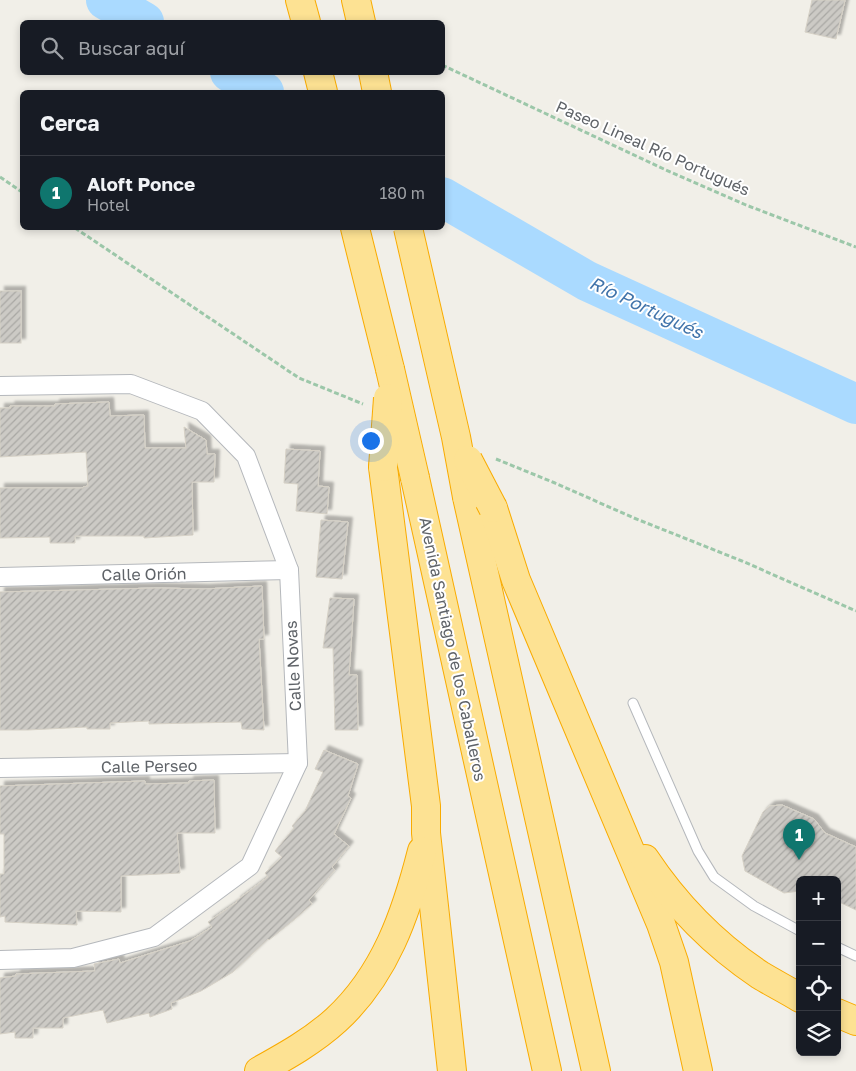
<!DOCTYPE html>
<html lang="es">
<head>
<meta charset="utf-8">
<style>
  :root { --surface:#171b24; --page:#242831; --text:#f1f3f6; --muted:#9ea1a6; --line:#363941; --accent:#0f766e }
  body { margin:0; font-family:"Golos Text",sans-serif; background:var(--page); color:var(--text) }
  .controls { position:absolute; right:15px; bottom:15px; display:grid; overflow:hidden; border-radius:8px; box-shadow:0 2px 8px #0003 }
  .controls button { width:45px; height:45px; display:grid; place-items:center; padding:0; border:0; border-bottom:1px solid var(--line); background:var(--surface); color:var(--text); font:25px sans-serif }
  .you { position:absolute; left:370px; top:440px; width:18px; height:18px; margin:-12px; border:4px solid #fff; border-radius:50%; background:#1a73e8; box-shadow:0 0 0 8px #1a73e833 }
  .badge { display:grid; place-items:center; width:32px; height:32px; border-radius:50%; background:var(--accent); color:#fff; font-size:16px; font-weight:700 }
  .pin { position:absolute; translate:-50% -41px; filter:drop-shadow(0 1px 2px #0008) }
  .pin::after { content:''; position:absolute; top:26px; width:18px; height:15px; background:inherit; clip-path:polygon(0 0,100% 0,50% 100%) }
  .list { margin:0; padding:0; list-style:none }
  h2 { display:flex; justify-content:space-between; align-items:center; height:65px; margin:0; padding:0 20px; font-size:21px }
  h2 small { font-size:16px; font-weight:400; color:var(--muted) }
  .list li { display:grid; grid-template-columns:32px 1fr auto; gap:15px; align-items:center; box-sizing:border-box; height:75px; padding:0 20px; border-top:1px solid var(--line) }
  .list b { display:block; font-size:19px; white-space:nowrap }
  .list p { margin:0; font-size:16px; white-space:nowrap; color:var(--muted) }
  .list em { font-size:16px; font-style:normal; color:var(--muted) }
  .icon { flex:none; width:28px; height:28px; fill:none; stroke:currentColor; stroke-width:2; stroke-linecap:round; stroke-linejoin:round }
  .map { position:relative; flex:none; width:856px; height:1071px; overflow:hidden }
  .search { position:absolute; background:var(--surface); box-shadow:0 2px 8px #0003; left:20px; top:20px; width:425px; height:55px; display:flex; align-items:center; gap:12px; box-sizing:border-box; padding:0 18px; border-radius:8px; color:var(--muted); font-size:19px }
  .panel { position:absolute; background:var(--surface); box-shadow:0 2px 8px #0003; left:20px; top:90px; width:425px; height:140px; border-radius:8px }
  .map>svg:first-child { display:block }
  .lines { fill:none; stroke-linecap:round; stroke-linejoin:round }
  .river { stroke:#aadaff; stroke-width:40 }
  .building { fill:url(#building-hatch); stroke:#d6d1c6; filter:url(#shadow) }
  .lane-casing { stroke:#b5b8bc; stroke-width:11 }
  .street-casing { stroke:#b5b8bc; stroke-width:20 }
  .highway-casing { stroke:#f9ab00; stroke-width:30 }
  .path { stroke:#9cc7a9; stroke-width:3; stroke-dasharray:5 2.5; stroke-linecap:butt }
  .lane { stroke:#fff; stroke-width:9 }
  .street { stroke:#fff; stroke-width:18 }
  .highway { stroke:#fde293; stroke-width:28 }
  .highway-bridge-casing { stroke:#f9ab00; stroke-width:30; stroke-linecap:butt }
  .highway-bridge { stroke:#fde293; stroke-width:28 }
  .labels { text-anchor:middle; stroke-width:4; stroke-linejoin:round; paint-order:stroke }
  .street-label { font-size:16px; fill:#5f6368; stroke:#fff }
  .water-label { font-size:18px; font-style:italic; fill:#4174aa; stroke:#fff }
</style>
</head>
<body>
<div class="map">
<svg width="856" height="1071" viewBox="0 0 856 1071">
  <defs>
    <pattern id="building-hatch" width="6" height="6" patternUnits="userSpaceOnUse" patternTransform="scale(1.25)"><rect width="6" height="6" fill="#cccac5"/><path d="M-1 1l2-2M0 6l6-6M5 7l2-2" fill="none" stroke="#a9a8a4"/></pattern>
    <filter id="shadow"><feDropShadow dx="4.5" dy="-4.5" stdDeviation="1" flood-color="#0004"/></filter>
  </defs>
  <rect width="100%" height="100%" fill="#f1efe8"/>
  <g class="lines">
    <g class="river">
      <polyline points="106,0 144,22"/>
      <polyline points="230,72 264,92"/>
      <polyline points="442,197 587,281 856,404"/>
    </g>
  </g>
  <g class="building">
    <polygon points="812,0 845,0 836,39 805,32"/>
    <rect x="0" y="291" width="21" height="52"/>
    <polygon points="109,402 110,416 144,415 145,448 186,448 184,427 206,440 207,454 215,454 214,482 192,482 193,535 144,538 144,536 75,536 75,543 50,543 50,537 0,538 0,488 83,488 83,487 88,486 86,452 0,457 0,408 11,408 10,406 55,406 55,404"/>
    <polygon points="286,449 320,451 318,486 329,487 327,514 296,511 298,484 284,483"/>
    <polygon points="321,520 348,522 342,579 316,577"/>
    <polygon points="262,586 264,639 259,639 264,730 242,729 241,722 149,724 149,721 110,723 110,729 87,729 87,727 28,730 0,730 0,592 157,588 205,589"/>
    <polygon points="330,598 354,599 349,675 357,675 358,730 335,730 333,648 323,648"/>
    <polygon points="324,750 358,764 348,796 351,798 334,834 349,846 332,867 335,870 309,900 312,904 295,919 269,940 268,939 233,972 201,991 171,1003 172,1009 150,1017 149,1013 107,1023 103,1010 63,1018 63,1028 33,1028 33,1038 15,1038 15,1032 0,1034 0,978 16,976 16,974 95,971 94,964 119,959 120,963 190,941 212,927 208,922 237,902 236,901 268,877 265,873 282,857 275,851 294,828 292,826 305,811 323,772 315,769"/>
    <polygon points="214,780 215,833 177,833 180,873 121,876 121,912 76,911 77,925 5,922 5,916 0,917 0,874 4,874 4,834 0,834 0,786 145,781 145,784 189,783 189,781"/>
    <polygon points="782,805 814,819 825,833 856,847 856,910 837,901 837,880 800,880 800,891 784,893 745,871 742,856 763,812 770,806"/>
  </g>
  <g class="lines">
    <g class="lane-casing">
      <g id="lane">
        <polyline points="633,703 698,851 714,877 754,906 800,931"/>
        <polyline points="837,947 856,956"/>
      </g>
    </g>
    <g class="street-casing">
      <g id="street">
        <polyline points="0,386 131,384 202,411 246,456 289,570 298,763 250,866 154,937 73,958 0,960"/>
        <polyline points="0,577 289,570"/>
        <polyline points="0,768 298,763"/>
      </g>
    </g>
    <g class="highway-casing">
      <g id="highway">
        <polyline points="300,0 306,22"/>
        <polyline points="356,0 361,22"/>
        <polyline points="318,72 323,92"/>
        <polyline points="373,72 377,92"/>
        <polyline points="355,228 390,369"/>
        <polyline points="383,467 426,806 426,833 452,1071"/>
        <polyline points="415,478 547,1071"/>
        <polyline points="467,497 596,1071"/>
        <polyline points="493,508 516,580 661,924 674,962 698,1071"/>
        <path d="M645,859C675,904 715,945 760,975C773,983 787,990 800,998"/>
        <polyline points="837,1013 856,1021"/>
        <path d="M259,1071C286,1056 313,1041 336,1020C385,975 406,914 422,851"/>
      </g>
    </g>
    <g class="path">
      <polyline points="442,65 666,170 746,205 856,247"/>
      <polyline points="0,177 22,192"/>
      <polyline points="75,228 299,378 363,404"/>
      <polyline points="496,459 555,483 634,518 742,561 856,611"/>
    </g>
    <use href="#lane" class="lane"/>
    <use href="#street" class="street"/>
    <use href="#highway" class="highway"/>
    <g class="highway-bridge-casing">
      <g id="highway-bridge">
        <polyline points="408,228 456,437 467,497"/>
        <polyline points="390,369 415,478"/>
        <polyline points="468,460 493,508"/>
        <polyline points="383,467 388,398"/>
      </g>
    </g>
    <use href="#highway-bridge" class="highway-bridge"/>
  </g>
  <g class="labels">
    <g class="street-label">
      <text transform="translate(653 148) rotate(24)" y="6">Paseo Lineal Río Portugués</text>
      <text transform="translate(144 574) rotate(-1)" y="6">Calle Orión</text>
      <text transform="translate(453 649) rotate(78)" y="6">Avenida Santiago de los Caballeros</text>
      <text transform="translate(293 666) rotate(-93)" y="6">Calle Novas</text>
      <text transform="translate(149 766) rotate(-1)" y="6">Calle Perseo</text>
    </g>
    <g class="water-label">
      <text transform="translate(646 308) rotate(25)" y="6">Río Portugués</text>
    </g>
  </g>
</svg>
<div class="controls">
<button>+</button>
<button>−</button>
<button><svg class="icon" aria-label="locate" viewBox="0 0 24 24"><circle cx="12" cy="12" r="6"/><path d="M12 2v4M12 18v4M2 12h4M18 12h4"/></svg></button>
<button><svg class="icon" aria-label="layers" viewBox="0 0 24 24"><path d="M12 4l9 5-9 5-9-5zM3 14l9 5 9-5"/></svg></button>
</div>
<div class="you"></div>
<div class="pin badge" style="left:799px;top:860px">1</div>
<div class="search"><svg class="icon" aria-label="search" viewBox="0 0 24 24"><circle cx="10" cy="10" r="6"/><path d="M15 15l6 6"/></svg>Buscar aquí</div>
<section class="panel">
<h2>Cerca<small></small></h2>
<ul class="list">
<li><span class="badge">1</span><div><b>Aloft Ponce</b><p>Hotel</p></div><em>180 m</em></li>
</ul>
</section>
</div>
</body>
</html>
